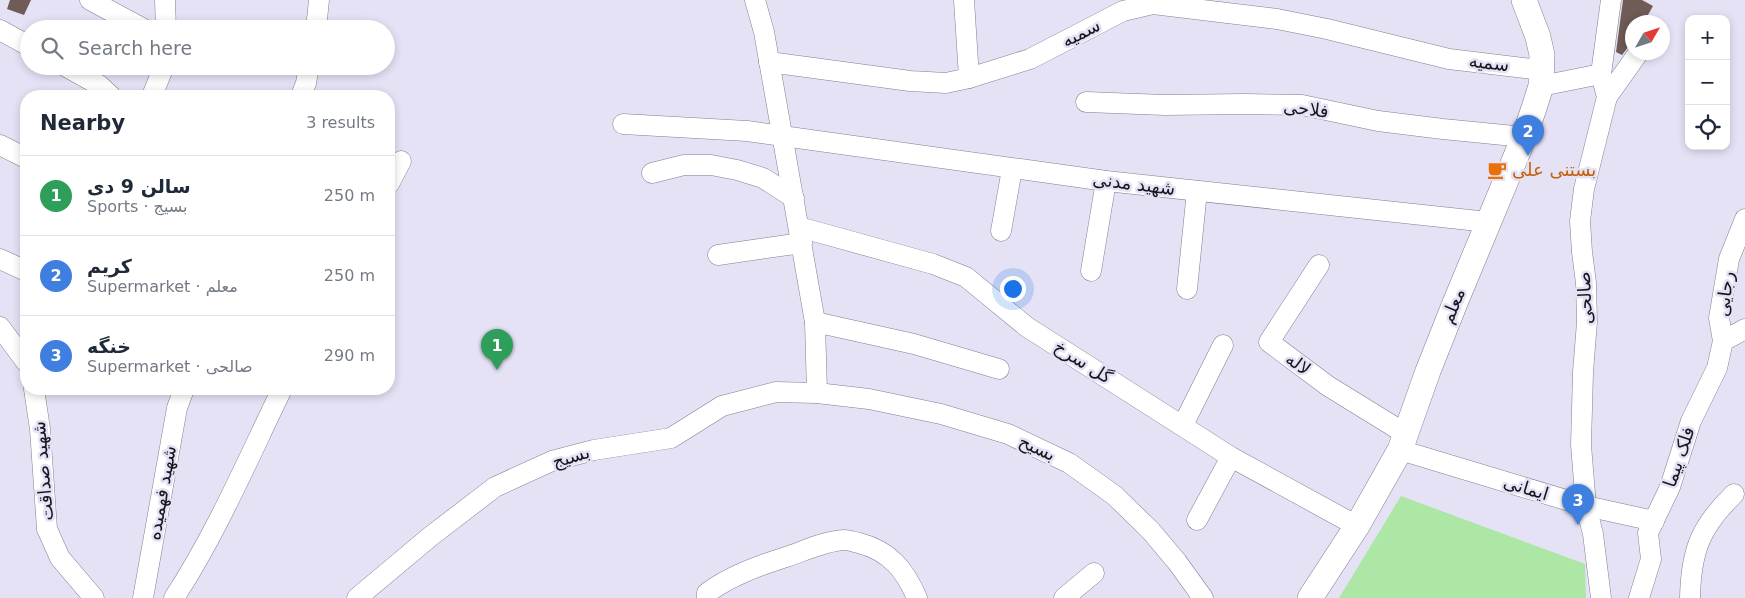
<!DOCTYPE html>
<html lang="en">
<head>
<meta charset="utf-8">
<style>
  :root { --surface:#fff; --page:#f2f2f3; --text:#1f2937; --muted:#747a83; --line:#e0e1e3; --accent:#0f766e }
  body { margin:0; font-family:"DejaVu Sans","Noto Naskh Arabic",sans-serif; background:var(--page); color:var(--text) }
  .controls { position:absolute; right:15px; top:15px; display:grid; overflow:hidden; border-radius:10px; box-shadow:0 2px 8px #0003 }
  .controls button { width:45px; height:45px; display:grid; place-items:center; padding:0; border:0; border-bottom:1px solid var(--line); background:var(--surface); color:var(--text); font:25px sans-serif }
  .compass { position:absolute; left:1625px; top:15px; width:45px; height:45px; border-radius:50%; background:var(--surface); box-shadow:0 2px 8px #0003; rotate:51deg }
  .you { position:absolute; left:1012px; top:288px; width:18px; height:18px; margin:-12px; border:4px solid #fff; border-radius:50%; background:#1a73e8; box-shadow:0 0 0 8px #1a73e833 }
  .badge { display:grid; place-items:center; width:32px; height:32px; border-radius:50%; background:var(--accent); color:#fff; font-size:16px; font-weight:700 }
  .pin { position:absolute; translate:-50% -41px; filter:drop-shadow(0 1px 2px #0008) }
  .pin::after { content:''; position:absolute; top:26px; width:18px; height:15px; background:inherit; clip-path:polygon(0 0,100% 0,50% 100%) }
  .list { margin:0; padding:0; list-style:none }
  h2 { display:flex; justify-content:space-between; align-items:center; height:65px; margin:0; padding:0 20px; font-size:21px }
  h2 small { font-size:16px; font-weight:400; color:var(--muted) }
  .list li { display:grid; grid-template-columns:32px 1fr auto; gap:15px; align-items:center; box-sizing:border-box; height:80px; padding:0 20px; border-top:1px solid var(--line) }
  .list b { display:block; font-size:19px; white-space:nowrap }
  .list p { margin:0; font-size:16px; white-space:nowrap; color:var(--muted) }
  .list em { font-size:16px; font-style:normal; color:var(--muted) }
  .icon { flex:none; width:28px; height:28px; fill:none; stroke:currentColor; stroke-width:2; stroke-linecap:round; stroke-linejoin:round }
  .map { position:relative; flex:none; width:1745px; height:598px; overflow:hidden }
  .search { position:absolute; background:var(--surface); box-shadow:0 2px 8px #0003; left:20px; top:20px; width:375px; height:55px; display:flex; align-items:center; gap:12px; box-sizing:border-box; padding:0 18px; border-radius:28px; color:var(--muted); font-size:19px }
  .panel { position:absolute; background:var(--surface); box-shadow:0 2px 8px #0003; left:20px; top:90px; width:375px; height:305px; border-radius:20px }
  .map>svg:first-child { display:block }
  .green { fill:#ade7a5 }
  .building { fill:#705c57 }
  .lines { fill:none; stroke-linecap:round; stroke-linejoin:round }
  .minor-casing { stroke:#817e90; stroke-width:21 }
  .major-casing { stroke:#817e90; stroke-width:26 }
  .minor { stroke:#fff; stroke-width:20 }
  .major { stroke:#fff; stroke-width:25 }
  .labels { text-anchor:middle; stroke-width:5; stroke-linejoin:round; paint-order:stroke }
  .street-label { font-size:18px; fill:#17161d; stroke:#e5e2f6 }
  .food-label { font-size:18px; fill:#c56008; stroke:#e5e2f6; text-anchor:start }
</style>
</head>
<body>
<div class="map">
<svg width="1745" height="598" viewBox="0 0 1745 598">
  <rect width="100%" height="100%" fill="#e5e2f6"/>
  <polygon class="green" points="1401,496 1585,564 1586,598 1339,598"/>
  <g class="building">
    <polygon points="10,0 31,0 24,15 7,9"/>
    <polygon points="1623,0 1642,0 1653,6 1644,22 1632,22 1632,42 1622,55 1616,52"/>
  </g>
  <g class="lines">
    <g class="minor-casing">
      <g id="minor">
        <polyline points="90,0 144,29"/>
        <polyline points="165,0 166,29"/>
        <polyline points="755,0 764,32 815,322 817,393"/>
        <polyline points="964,0 969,78"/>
        <polyline points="316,29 319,0"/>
        <polyline points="0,30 29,46"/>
        <polyline points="769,62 910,81 946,83 969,78 1030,59 1123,11 1153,4 1277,19 1327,29 1449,59 1541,70"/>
        <polyline points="65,66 99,85 111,96"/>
        <polyline points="1541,86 1601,74"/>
        <polyline points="152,96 164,66"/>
        <polyline points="301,96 306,83 309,66"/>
        <polyline points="1607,97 1639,52"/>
        <polyline points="1086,102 1165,105 1245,104 1302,105 1378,121 1443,129 1524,137"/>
        <polyline points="623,124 747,131 1106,181 1488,222"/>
        <polyline points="0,145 26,158"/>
        <polyline points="652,173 684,165 711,165 737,170 763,178 794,198"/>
        <polyline points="389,184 401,161"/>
        <polyline points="799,227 933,264 966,277 1027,327 1231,457 1357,526"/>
        <polyline points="1001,231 1012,169"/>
        <polyline points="718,255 802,243"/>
        <polyline points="0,259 26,271"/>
        <polyline points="1319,265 1269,342 1328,386 1406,434"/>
        <polyline points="1091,271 1106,181"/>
        <polyline points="1187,289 1197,191"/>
        <polyline points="815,322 914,344 999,369"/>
        <polyline points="0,327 26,362"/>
        <polyline points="1723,341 1719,318 1729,259 1745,219"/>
        <polyline points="34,389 40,429 47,529 60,558 94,598"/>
        <polyline points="1183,425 1223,345"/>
        <polyline points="1400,450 1586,506 1654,521"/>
        <polyline points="1197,520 1231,457"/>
        <polyline points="143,598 177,408 184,389"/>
        <path d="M174,598C217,532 248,459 282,389"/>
        <polyline points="357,598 431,536 495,487 552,461 594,450 671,438 722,406 776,392 817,393 869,399 941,414 1008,434 1069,463 1114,495 1151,531 1177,562 1203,598"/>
        <path d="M707,598V593C730,576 758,566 786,557C804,551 825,541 844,540C849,540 854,542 859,543C890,551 905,570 917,598"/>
        <polyline points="1064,598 1094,573"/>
        <polyline points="1601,598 1593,534 1586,506 1581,445 1583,372 1587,322 1586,283 1582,252 1580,221 1584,189 1607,97 1601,74 1611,0"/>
        <polyline points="1639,598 1651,559 1648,533 1670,487 1691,421 1717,368 1723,341 1745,329"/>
        <path d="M1690,598C1691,551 1700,527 1734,494"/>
      </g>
    </g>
    <g class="major-casing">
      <polyline id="major" points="1310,598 1357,526 1400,450 1428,371 1455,303 1524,137 1534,108 1541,86 1542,55 1538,37 1524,0"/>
    </g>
    <use href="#minor" class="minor"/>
    <use href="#major" class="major"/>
  </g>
  <defs>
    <g id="cafe-bare" transform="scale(1.5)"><path d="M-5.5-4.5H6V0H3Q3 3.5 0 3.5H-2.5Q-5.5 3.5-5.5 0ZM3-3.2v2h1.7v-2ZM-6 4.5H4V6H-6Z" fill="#e8710a" stroke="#e5e2f6" stroke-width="2.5" paint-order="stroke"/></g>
  </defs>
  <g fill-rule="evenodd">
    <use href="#cafe-bare" x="1497" y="170"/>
  </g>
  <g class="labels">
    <g class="street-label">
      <text transform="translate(1081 33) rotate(-27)" y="6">سمیه</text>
      <text transform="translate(1489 63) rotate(7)" y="6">سمیه</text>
      <text transform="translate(1306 109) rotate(7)" y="6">فلاحی</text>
      <text transform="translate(1134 184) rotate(7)" y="6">شهید مدنی</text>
      <text transform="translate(1725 294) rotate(-83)" y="6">رجایی</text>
      <text transform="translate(1585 298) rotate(-93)" y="6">صالحی</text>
      <text transform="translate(1453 306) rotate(-68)" y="6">معلم</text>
      <text transform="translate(1083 362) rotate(32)" y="6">گل سرخ</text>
      <text transform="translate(1298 364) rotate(36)" y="6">لاله</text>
      <text transform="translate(1037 448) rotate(25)" y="6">بسیح</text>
      <text transform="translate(571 457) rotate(-17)" y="6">بسیج</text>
      <text transform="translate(1679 457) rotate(-71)" y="6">فلک پیما</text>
      <text transform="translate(43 471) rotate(-95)" y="6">شهید صداقت</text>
      <text transform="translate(1526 488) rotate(17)" y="6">ایمانی</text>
      <text transform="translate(162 493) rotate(-80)" y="6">شهید فهمیده</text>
    </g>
    <g class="food-label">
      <text x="1512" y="176">بستنی علی</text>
    </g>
  </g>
</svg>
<div class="controls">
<button>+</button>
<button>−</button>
<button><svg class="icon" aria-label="locate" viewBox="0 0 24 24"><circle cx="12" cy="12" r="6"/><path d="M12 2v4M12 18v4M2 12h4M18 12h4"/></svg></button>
</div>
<svg class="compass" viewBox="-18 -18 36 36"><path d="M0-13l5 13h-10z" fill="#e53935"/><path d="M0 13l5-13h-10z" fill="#747a83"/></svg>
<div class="you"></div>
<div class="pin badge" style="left:497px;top:370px;background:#2e9e5b">1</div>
<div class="pin badge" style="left:1528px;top:156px;background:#3f7fe0">2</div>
<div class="pin badge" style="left:1578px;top:525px;background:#3f7fe0">3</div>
<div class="search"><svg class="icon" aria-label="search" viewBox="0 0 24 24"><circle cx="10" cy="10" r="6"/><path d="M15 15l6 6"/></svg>Search here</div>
<section class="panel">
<h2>Nearby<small>3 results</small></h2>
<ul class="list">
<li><span class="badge" style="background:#2e9e5b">1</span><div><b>سالن 9 دی</b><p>Sports · بسیج</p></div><em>250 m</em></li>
<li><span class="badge" style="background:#3f7fe0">2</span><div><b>کریم</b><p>Supermarket · معلم</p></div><em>250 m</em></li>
<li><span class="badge" style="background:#3f7fe0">3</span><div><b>خنگه</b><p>Supermarket · صالحی</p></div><em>290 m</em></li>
</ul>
</section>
</div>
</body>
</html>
